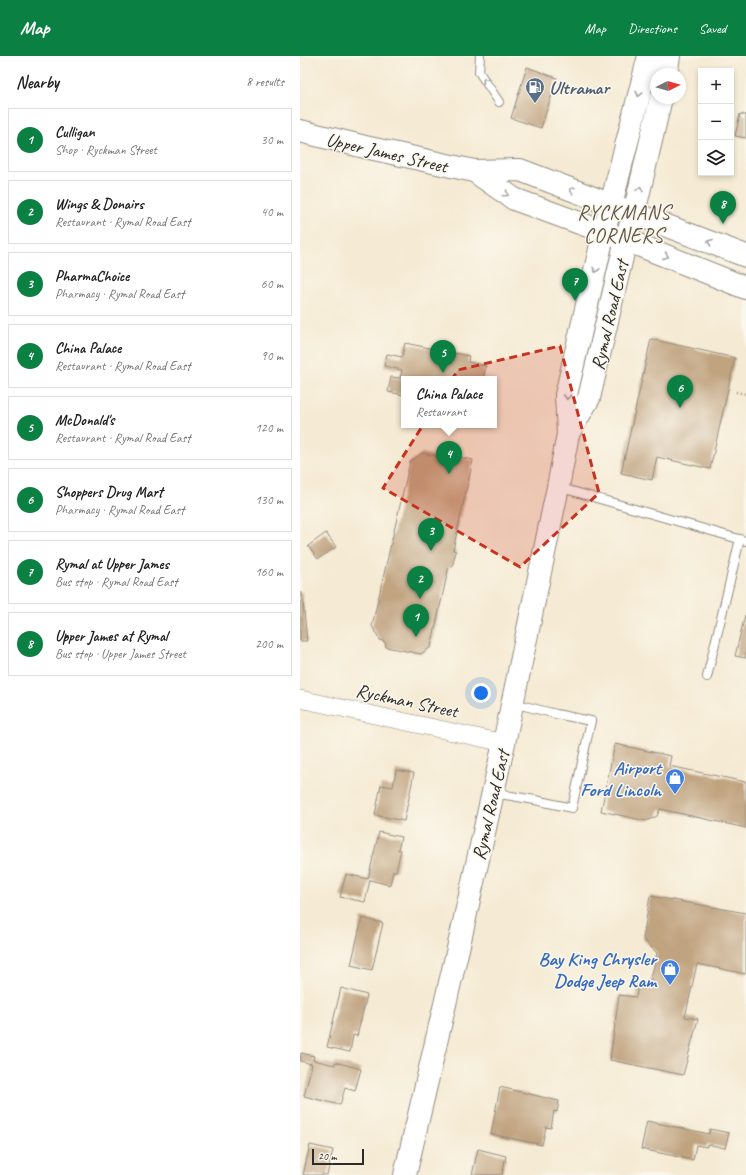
<!DOCTYPE html>
<html lang="en">
<head>
<meta charset="utf-8">
<style>
  :root { --surface:#fff; --page:#f2f2f2; --text:#222; --muted:#767676; --line:#e0e0e0; --accent:#0b8043 }
  body { margin:0; font-family:Caveat,sans-serif; background:var(--page); color:var(--text) }
  .controls { position:absolute; right:12px; top:12px; display:grid; overflow:hidden; border-radius:0px; box-shadow:0 2px 6px #0003 }
  .controls button { width:36px; height:36px; display:grid; place-items:center; padding:0; border:0; border-bottom:1px solid var(--line); background:var(--surface); color:var(--text); font:20px sans-serif }
  .compass { position:absolute; left:350px; top:12px; width:36px; height:36px; border-radius:50%; background:var(--surface); box-shadow:0 2px 6px #0003; rotate:84deg }
  .scale { position:absolute; left:12px; bottom:10px; width:52px; box-sizing:border-box; padding-left:4px; border:2px solid #2b2b2b; border-top:0; font-size:11px; line-height:14px; white-space:nowrap; color:#2b2b2b; -webkit-text-stroke:3px #fbf7ec; paint-order:stroke }
  .you { position:absolute; left:181px; top:637px; width:14px; height:14px; margin:-10px; border:3px solid #fff; border-radius:50%; background:#1a73e8; box-shadow:0 0 0 6px #1a73e833 }
  .badge { display:grid; place-items:center; width:26px; height:26px; border-radius:50%; background:var(--accent); color:#fff; font-size:13px; font-weight:700 }
  .pin { position:absolute; translate:-50% -33px; filter:drop-shadow(0 1px 2px #0008) }
  .pin::after { content:''; position:absolute; top:21px; width:14px; height:12px; background:inherit; clip-path:polygon(0 0,100% 0,50% 100%) }
  .popup { position:absolute; left:101px; top:320px; width:96px; height:52px; box-sizing:border-box; display:grid; place-content:center; border-radius:0px; background:var(--surface); filter:drop-shadow(0 1px 3px #0005); font-size:13px; white-space:nowrap; color:var(--muted) }
  .popup b { font-size:15px; color:var(--text) }
  .popup::after { content:''; position:absolute; left:50%; top:100%; margin-left:-8px; border:8px solid transparent; border-top-color:var(--surface) }
  .list { margin:0; padding:0; list-style:none }
  h2 { display:flex; justify-content:space-between; align-items:center; height:52px; margin:0; padding:0 16px; font-size:17px }
  h2 small { font-size:13px; font-weight:400; color:var(--muted) }
  .list li { display:grid; grid-template-columns:26px 1fr auto; gap:12px; align-items:center; box-sizing:border-box; height:64px; margin:0 8px 8px; padding:0 8px; border:1px solid var(--line); border-radius:0px }
  .list b { display:block; font-size:15px; white-space:nowrap }
  .list p { margin:0; font-size:13px; white-space:nowrap; color:var(--muted) }
  .list em { font-size:13px; font-style:normal; color:var(--muted) }
  .icon { flex:none; width:22px; height:22px; fill:none; stroke:currentColor; stroke-width:2; stroke-linecap:round; stroke-linejoin:round }
  .map { position:relative; flex:none; width:446px; height:1119px; overflow:hidden }
  header { display:flex; align-items:center; gap:24px; box-sizing:border-box; height:56px; padding:0 20px; background:var(--accent); color:#fff }
  header strong { font-size:19px }
  nav { display:flex; gap:22px; margin-inline-start:auto; font-size:14px }
  main { display:flex }
  aside { flex:1; background:var(--surface) }
  .map>svg:first-child { display:block }
  .building { fill:#c0a37f }
  .lines { fill:none; stroke-linecap:round; stroke-linejoin:round }
  .lane-casing { stroke:#908a7f; stroke-width:10 }
  .street-casing { stroke:#908a7f; stroke-width:18 }
  .secondary-casing { stroke:#908a7f; stroke-width:24 }
  .primary-casing { stroke:#908a7f; stroke-width:24 }
  .path { stroke:#908a7f; stroke-width:2.5; stroke-dasharray:1 3; stroke-linecap:butt }
  .lane { stroke:#fff; stroke-width:8 }
  .street { stroke:#fff; stroke-width:17 }
  .secondary { stroke:#fff; stroke-width:22 }
  .primary { stroke:#fff; stroke-width:22 }
  .oneway { stroke:#a0a0a0 }
  .marked { fill:#c8321e; fill-opacity:0.2; stroke:#c8321e; stroke-width:3; stroke-dasharray:8 5; stroke-linejoin:round }
  .labels { text-anchor:middle; stroke-width:3; stroke-linejoin:round; paint-order:stroke }
  .service-label { font-size:19px; font-weight:bold; fill:#4e5e75; stroke:#fbf7ec; text-anchor:start }
  .street-label { font-size:19px; fill:#2b2b2b; stroke:#fbf7ec }
  .shop-label { font-size:19px; font-weight:bold; fill:#366cbe; stroke:#fbf7ec; text-anchor:end }
  .neighbourhood-label { font-size:20px; letter-spacing:1px; fill:#5f5548; stroke:#fbf7ec }
</style>
</head>
<body>
<header>
<strong>Map</strong>
<nav><a>Map</a><a>Directions</a><a>Saved</a></nav>
</header>
<main>
<aside>
<h2>Nearby<small>8 results</small></h2>
<ul class="list">
<li><span class="badge">1</span><div><b>Culligan</b><p>Shop · Ryckman Street</p></div><em>30 m</em></li>
<li><span class="badge">2</span><div><b>Wings &amp; Donairs</b><p>Restaurant · Rymal Road East</p></div><em>40 m</em></li>
<li><span class="badge">3</span><div><b>PharmaChoice</b><p>Pharmacy · Rymal Road East</p></div><em>60 m</em></li>
<li><span class="badge">4</span><div><b>China Palace</b><p>Restaurant · Rymal Road East</p></div><em>90 m</em></li>
<li><span class="badge">5</span><div><b>McDonald's</b><p>Restaurant · Rymal Road East</p></div><em>120 m</em></li>
<li><span class="badge">6</span><div><b>Shoppers Drug Mart</b><p>Pharmacy · Rymal Road East</p></div><em>130 m</em></li>
<li><span class="badge">7</span><div><b>Rymal at Upper James</b><p>Bus stop · Rymal Road East</p></div><em>160 m</em></li>
<li><span class="badge">8</span><div><b>Upper James at Rymal</b><p>Bus stop · Upper James Street</p></div><em>200 m</em></li>
</ul>
</aside>
<div class="map">
<svg width="446" height="1119" viewBox="0 0 446 1119">
  <rect width="100%" height="100%" fill="#fbf7ec"/>
  <filter id="ink" filterUnits="userSpaceOnUse"><feTurbulence type="fractalNoise" baseFrequency=".025" numOctaves="2"/><feDisplacementMap in="SourceGraphic" scale="8" xChannelSelector="R" yChannelSelector="G"/><feConvolveMatrix kernelMatrix="1 2 1 2 8 2 1 2 1" color-interpolation-filters="sRGB"/></filter>
  <filter id="wash" filterUnits="userSpaceOnUse"><feTurbulence type="fractalNoise" baseFrequency=".012" numOctaves="4" result="noise"/><feDisplacementMap in="SourceGraphic" scale="16" xChannelSelector="R" yChannelSelector="G"/><feGaussianBlur stdDeviation="0.9" result="paint"/><feColorMatrix in="noise" values="0 0 0 0 0 0 0 0 0 0 0 0 0 0 0 0 0 1.4 0 .05"/><feComposite in="paint" operator="in"/></filter>
  <g filter="url(#wash)">
    <rect width="100%" height="100%" fill="#f5ead3"/>
    <g id="blocks">
      <g class="building">
        <polygon points="227,11 257,22 241,72 211,62"/>
        <polygon points="440,58 446,59 446,82 435,80"/>
        <polygon points="351,283 435,302 410,413 357,401 352,424 321,417"/>
        <polygon points="105,287 169,300 168,306 186,310 183,323 104,323 104,339 88,336 91,321 100,322 102,314 84,310 87,298 102,301"/>
        <polygon points="122,397 143,402 144,398 173,404 153,494 156,495 152,511 149,510 131,591 121,598 86,591 85,586 80,584 72,570 110,406"/>
        <polygon points="26,477 36,491 18,503 8,490"/>
        <polygon points="2,536 7,585 0,585 0,537"/>
        <polygon points="445,559 446,559 446,602 435,600"/>
        <polygon points="315,688 371,700 369,710 446,726 446,772 360,753 357,760 346,765 301,755"/>
        <polygon points="96,714 114,717 104,765 75,759 81,729 93,731"/>
        <polygon points="79,776 101,781 98,794 101,794 96,815 93,815 90,829 70,824 65,846 40,841 46,818 68,823"/>
        <polygon points="350,840 446,857 446,918 397,908 385,961 398,963 383,1019 310,1004 319,939 336,941 338,930 349,931 357,897 343,883"/>
        <polygon points="62,862 83,867 72,914 51,909"/>
        <polygon points="41,932 67,939 57,980 53,979 50,996 27,991"/>
        <polygon points="1,997 14,1000 13,1004 35,1009 35,1006 61,1013 55,1035 45,1032 40,1049 4,1040 12,1008 0,1005"/>
        <polygon points="200,1031 259,1045 257,1056 254,1055 251,1072 246,1071 242,1089 191,1078"/>
        <polygon points="347,1065 409,1078 410,1073 429,1077 425,1092 407,1088 407,1091 396,1089 393,1104 341,1093"/>
        <polygon points="10,1089 33,1094 27,1119 3,1119"/>
        <polygon points="178,1093 206,1100 202,1119 172,1119"/>
      </g>
    </g>
  </g>
  <g filter="url(#ink)">
    <use href="#blocks" fill-opacity="0" stroke="#908a7f" stroke-width="1"/>
    <g class="lines">
      <g class="lane-casing">
        <g id="lane">
          <polyline points="180,0 179,16 199,46"/>
          <polyline points="258,431 446,485"/>
          <polyline points="407,621 440,483"/>
          <polyline points="194,737 235,744 272,752 291,665 256,658 213,647"/>
        </g>
      </g>
      <g class="street-casing">
        <polyline id="street" points="0,643 204,687"/>
      </g>
      <g class="secondary-casing">
        <g id="secondary">
          <polyline points="366,18 369,0"/>
          <polyline points="268,378 289,342 326,184 334,157 361,42"/>
          <polyline points="105,1119 160,884 204,687 258,431 268,378 266,339 304,176 349,0"/>
        </g>
      </g>
      <g class="primary-casing">
        <g id="primary">
          <polyline points="0,75 65,91 174,115 220,114 446,200"/>
          <polyline points="174,115 214,143 326,184 446,232"/>
        </g>
      </g>
      <polyline class="path" points="436,336 446,338"/>
      <use href="#lane" class="lane"/>
      <use href="#street" class="street"/>
      <use href="#secondary" class="secondary"/>
      <use href="#primary" class="primary"/>
    </g>
    <defs><path id="oneway-chevron" d="M-2-3.5L2.5 0L-2 3.5" fill="none" stroke-width="1.6" stroke-linecap="round" stroke-linejoin="round"/></defs>
    <g class="oneway">
      <use href="#oneway-chevron" transform="translate(185 24) rotate(-123)"/>
      <use href="#oneway-chevron" transform="translate(339 38) rotate(104)"/>
      <use href="#oneway-chevron" transform="translate(340 133) rotate(-77)"/>
      <use href="#oneway-chevron" transform="translate(272 134) rotate(-159)"/>
      <use href="#oneway-chevron" transform="translate(206 138) rotate(35)"/>
      <use href="#oneway-chevron" transform="translate(410 186) rotate(-159)"/>
      <use href="#oneway-chevron" transform="translate(366 200) rotate(22)"/>
      <use href="#oneway-chevron" transform="translate(296 214) rotate(103)"/>
      <use href="#oneway-chevron" transform="translate(267 341) rotate(93)"/>
    </g>
  </g>
  <path class="marked" d="M260,290L299,437L220,511L83,432L158,314Z"/>
  <defs>
    <g id="fuel-pin" transform="scale(1)"><path d="M0 17L-7.5 6A9.5 9.5 0 1 1 7.5 6Z" fill="#5c6f8a" stroke="#fbf7ec"/><path d="M-5.5-6h7V0h2V4h1.3V-2.5L3-4.5l.8-.8L6-3V5H2.5V1h-1V6h-7ZM-4.2-4.7v3.2H.2V-4.7Z" fill="#fff"/></g>
    <g id="shop-pin" transform="scale(1)"><path d="M0 17L-7.5 6A9.5 9.5 0 1 1 7.5 6Z" fill="#3f7fe0" stroke="#fbf7ec"/><path d="M-5-2.5h2.3a2.7 3.5 0 0 1 5.4 0H5L5.5 6h-11ZM-1.5-2.5h3a1.5 2.3 0 0 0-3 0Z" fill="#fff"/></g>
  </defs>
  <g fill-rule="evenodd">
    <use href="#fuel-pin" x="235" y="31"/>
    <use href="#shop-pin" x="375" y="722"/>
    <use href="#shop-pin" x="370" y="913"/>
  </g>
  <g class="labels">
    <g class="service-label">
      <text x="249" y="38">Ultramar</text>
    </g>
    <g class="street-label">
      <text transform="translate(87 96) rotate(13)" y="7">Upper James Street</text>
      <text transform="translate(309 259) rotate(-77)" y="7">Rymal Road East</text>
      <text transform="translate(107 644) rotate(12)" y="7">Ryckman Street</text>
      <text transform="translate(190 749) rotate(-77)" y="7">Rymal Road East</text>
    </g>
    <g class="shop-label">
      <text x="361" y="718">Airport<tspan x="361" dy="22">Ford Lincoln</tspan></text>
      <text x="356" y="909">Bay King Chrysler<tspan x="356" dy="22">Dodge Jeep Ram</tspan></text>
    </g>
    <g class="neighbourhood-label">
      <text x="324" y="163">RYCKMANS<tspan x="324" dy="23">CORNERS</tspan></text>
    </g>
  </g>
</svg>
<div class="controls">
<button>+</button>
<button>−</button>
<button><svg class="icon" aria-label="layers" viewBox="0 0 24 24"><path d="M12 4l9 5-9 5-9-5zM3 14l9 5 9-5"/></svg></button>
</div>
<svg class="compass" viewBox="-18 -18 36 36"><path d="M0-13l5 13h-10z" fill="#e53935"/><path d="M0 13l5-13h-10z" fill="#767676"/></svg>
<div class="scale">20 m</div>
<div class="you"></div>
<div class="pin badge" style="left:116px;top:581px">1</div>
<div class="pin badge" style="left:120px;top:543px">2</div>
<div class="pin badge" style="left:131px;top:495px">3</div>
<div class="pin badge" style="left:149px;top:418px">4</div>
<div class="popup"><b>China Palace</b>Restaurant</div>
<div class="pin badge" style="left:143px;top:317px">5</div>
<div class="pin badge" style="left:380px;top:352px">6</div>
<div class="pin badge" style="left:275px;top:245px">7</div>
<div class="pin badge" style="left:423px;top:168px">8</div>
</div>
</main>
</body>
</html>
